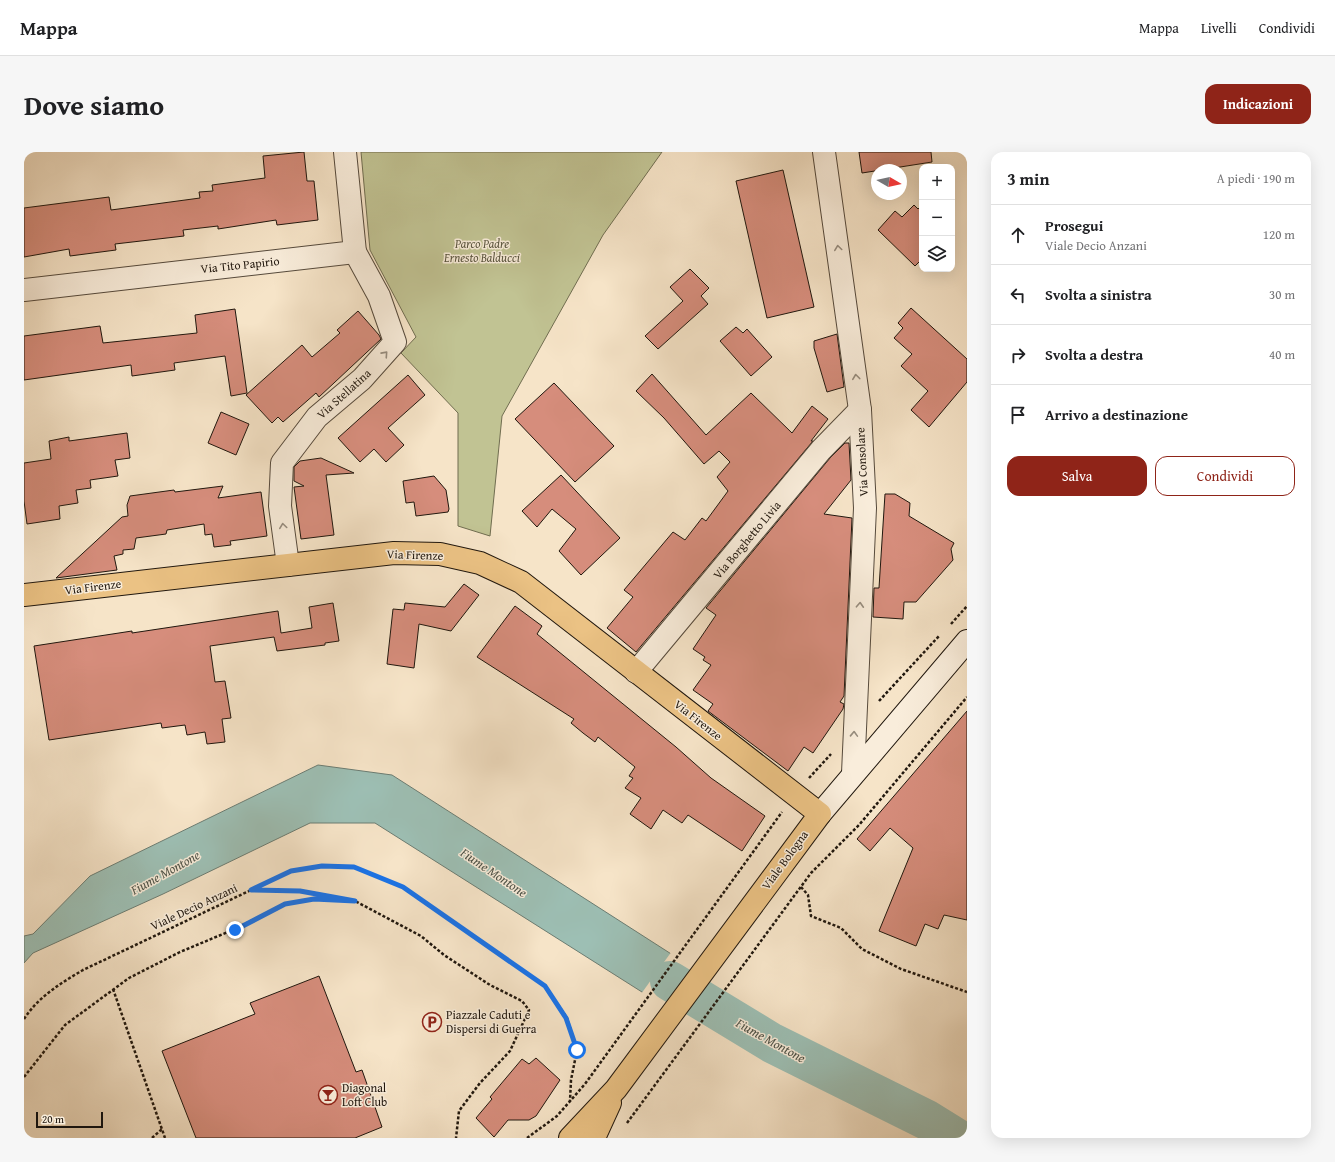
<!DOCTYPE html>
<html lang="it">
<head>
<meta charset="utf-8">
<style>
  :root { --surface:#fff; --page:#f6f6f6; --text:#202124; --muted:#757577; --line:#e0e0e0; --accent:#8f2418 }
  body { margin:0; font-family:"Gentium Book Plus",serif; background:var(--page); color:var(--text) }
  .controls { position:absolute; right:12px; top:12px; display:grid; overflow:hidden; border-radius:8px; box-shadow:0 4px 16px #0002 }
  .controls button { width:36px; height:36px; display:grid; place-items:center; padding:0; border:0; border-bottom:1px solid var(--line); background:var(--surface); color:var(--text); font:20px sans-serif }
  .compass { position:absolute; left:847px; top:12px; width:36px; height:36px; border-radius:50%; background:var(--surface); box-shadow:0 4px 16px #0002; rotate:99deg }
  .scale { position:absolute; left:12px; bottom:10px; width:67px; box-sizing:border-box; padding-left:4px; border:2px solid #20170e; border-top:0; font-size:11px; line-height:14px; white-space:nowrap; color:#20170e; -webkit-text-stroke:3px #f9eddb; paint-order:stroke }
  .stop { position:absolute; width:12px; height:12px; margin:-9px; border:3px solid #1a73e8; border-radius:50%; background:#fff }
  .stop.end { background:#1a73e8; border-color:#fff; box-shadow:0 1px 4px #0008 }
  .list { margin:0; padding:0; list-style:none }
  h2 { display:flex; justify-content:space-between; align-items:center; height:52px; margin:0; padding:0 16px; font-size:17px }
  h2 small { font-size:13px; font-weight:400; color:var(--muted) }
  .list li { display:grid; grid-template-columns:26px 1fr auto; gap:12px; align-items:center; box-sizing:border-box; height:60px; padding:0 16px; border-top:1px solid var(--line) }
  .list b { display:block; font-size:15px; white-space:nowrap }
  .list p { margin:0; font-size:13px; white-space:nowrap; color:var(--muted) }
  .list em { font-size:13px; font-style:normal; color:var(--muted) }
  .actions { display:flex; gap:8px; padding:12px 16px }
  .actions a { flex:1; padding:9px 0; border:1px solid var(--accent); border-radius:12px; text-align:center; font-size:14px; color:var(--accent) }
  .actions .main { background:var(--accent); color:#fff }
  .icon { flex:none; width:22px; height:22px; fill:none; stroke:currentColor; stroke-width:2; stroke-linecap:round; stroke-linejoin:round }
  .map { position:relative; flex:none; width:943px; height:986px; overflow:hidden; border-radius:12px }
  header { display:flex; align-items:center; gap:24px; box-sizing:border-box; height:56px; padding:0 20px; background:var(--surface); border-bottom:1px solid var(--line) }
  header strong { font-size:19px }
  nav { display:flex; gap:22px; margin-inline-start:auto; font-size:14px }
  .intro { display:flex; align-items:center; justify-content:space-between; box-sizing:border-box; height:96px; padding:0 24px }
  h1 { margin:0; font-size:28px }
  .button { padding:10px 18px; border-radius:12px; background:var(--accent); color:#fff; font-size:14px; font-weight:700 }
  main { display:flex; gap:24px; padding:0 24px }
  aside { flex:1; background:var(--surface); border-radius:12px; box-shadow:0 4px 16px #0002 }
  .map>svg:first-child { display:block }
  .green { fill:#c1c393; stroke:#706d50 }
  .water { fill:#9dbfb4; stroke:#6b7c72 }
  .pier { fill:#f6e4c8 }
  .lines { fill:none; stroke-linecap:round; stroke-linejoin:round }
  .river { stroke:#9dbfb4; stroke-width:40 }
  .building { fill:#d68d7c; stroke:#20170e }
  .street-casing { stroke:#564a3c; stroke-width:24 }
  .secondary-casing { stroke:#20170e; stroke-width:24 }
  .primary-casing { stroke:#20170e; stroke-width:24 }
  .path { stroke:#20170e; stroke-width:2.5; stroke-dasharray:3 2; stroke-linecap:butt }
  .street { stroke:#f9eddb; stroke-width:22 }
  .secondary { stroke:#f9eddb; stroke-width:22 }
  .primary { stroke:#ebc284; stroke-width:22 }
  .oneway { stroke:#978d7f }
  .route { stroke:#1a73e8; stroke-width:5 }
  .labels { text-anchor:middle; stroke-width:3; stroke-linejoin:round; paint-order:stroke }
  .park-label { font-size:12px; font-style:italic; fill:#58533d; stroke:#f9eddb }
  .street-label { font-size:12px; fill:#20170e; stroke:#f9eddb }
  .poi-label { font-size:12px; fill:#20170e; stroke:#f9eddb; text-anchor:start }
  .water-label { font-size:13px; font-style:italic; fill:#4c5248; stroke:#f9eddb }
</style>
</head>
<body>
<header>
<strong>Mappa</strong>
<nav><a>Mappa</a><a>Livelli</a><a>Condividi</a></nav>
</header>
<div class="intro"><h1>Dove siamo</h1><a class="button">Indicazioni</a></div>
<main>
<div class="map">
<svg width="943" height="986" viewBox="0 0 943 986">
  <rect width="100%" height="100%" fill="#f6e4c8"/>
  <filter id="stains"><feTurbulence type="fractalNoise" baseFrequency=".005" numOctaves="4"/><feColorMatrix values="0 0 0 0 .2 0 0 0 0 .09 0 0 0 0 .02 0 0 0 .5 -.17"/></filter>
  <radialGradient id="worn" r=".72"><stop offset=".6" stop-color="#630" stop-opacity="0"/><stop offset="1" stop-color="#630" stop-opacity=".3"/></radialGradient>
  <polygon class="green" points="337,0 638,0 579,83 478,264 466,384 434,374 434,261 377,201 392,185 346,98"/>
  <polygon class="water" points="294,613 368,623 705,839 678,878 351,671 286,671 139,742 9,801 0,811 0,784 9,782 66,724"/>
  <polygon class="pier" points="648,799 707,838 678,880 617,842"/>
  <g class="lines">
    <polyline class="river" points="646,829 748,891 903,968 932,986"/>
  </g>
  <g class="building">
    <polygon points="280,0 283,29 290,29 294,68 253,73 252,68 194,77 194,74 159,78 160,84 91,92 92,98 46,104 45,97 0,105 0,56 85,45 87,58 176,46 175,40 189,39 188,33 241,26 239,4"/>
    <polygon points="835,0 907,0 908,10 838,21"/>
    <polygon points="759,18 790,155 743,166 712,29"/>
    <polygon points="890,53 894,57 898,53 898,107 891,114 854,78 871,59 878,65"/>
    <polygon points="666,117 685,136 677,144 684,152 634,197 621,184 659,149 646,135"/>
    <polygon points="887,156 943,207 943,230 905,275 887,258 904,239 877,214 888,202 870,186 879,176 874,171"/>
    <polygon points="211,157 223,241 207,244 201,204 150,211 151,218 108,224 107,213 0,228 0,184 76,174 79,191 173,181 171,163"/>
    <polygon points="334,159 355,183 357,187 295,245 292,241 259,270 254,265 248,271 222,243 278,193 288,205 316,181 313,178"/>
    <polygon points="712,175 719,181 723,177 748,205 727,224 696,189"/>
    <polygon points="813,182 820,235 803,240 790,196 790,189"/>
    <polygon points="628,222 682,283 727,241 768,281 788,254 804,267 787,289 789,289 612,500 583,476 609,445 600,438 649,380 661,388 678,366 682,369 704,339 693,325 706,310 695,299 680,312 640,266 612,239"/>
    <polygon points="384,223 401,243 364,276 380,293 362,310 350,297 336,310 314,286"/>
    <polygon points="530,231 590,294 551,330 491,267"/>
    <polygon points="197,260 225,272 212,303 184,291"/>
    <polygon points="103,281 106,306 91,308 94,324 66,328 67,336 52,338 54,351 35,354 36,367 3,372 0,349 0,311 27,307 25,289 45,285 45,289"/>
    <polygon points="821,291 825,291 827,328 800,362 828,366 820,544 816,550 820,552 819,557 789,601 780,595 764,619 684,559 689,552 669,538 687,513 679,508 681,505 669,497 692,463 682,456 806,306"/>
    <polygon points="297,306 330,321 302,323 310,383 277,387 270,335 280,334 270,329 270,315 276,309"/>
    <polygon points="537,323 596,386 557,423 535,399 552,377 528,357 513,375 498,359"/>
    <polygon points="410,324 422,338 425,357 424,360 392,364 390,350 382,351 379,329"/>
    <polygon points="199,334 194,346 237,340 243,384 206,389 207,393 190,395 188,382 181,383 180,372 143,378 142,382 112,386 110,397 99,398 99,402 90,404 93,418 32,426 98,365 104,364 103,353 106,344 150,338 151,340"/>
    <polygon points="861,342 871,342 886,351 885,364 930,391 927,397 929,408 892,450 880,450 879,467 849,465 850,436 855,436"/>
    <polygon points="440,432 455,443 427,479 395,472 390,516 363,512 369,457 380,458 381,451 421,455"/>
    <polygon points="309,451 315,489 301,491 301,493 253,499 250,485 186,494 191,530 201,529 207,566 198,567 201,590 183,592 181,580 163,583 161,573 138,576 137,571 25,588 10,494 108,479 108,481 254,459 257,481 288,476 285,455"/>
    <polygon points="491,454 518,474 513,482 652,595 687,626 741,664 718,699 664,663 658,671 639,658 627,677 606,662 617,646 601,636 609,626 605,624 611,615 574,585 571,590 559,581 547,571 550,567 453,505"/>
    <polygon points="943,559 943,768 920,763 914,777 901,772 892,794 855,779 889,696 866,676 846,699 833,687"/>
    <polygon points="295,824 332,920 338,918 358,975 331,986 172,986 138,899 231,862 226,851"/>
    <polygon points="512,906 536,928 512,964 505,968 484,968 470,985 452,966 468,947 466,945 498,907 505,912"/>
  </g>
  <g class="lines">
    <g class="street-casing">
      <g id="street">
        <polyline points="800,0 836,258 841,356 829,621"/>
        <polyline points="0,138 331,100 321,0"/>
        <polyline points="264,413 256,354 258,311 293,265 338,227 371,190 355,144 331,100"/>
        <polyline points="612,520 797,298 836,258"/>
      </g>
    </g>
    <g class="secondary-casing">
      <polyline id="secondary" points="796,662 943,489"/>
    </g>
    <g class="primary-casing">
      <g id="primary">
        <polyline points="0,443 370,401 416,402 456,411 497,430 796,662 592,937 546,986"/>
        <polyline points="570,986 586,951"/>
      </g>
    </g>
    <g class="path">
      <polyline points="927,472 943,454"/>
      <polyline points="855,549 915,484"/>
      <polyline points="785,626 807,602"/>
      <polyline points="777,735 784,743 787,764 817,776 838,797 877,817 943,840"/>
      <polyline points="228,738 276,739 321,747"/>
      <polyline points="89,837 141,986"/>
      <path d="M0,867C14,845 37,831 59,818L267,719L298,714L330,715L379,735L521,834L543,866L553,898L547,928L546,949"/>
      <polyline points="0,925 41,873 105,826 156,800 211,777 261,752 290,747 331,749 397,784 420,803 466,833 498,849 505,858 486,899 456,931 435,959 432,986"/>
      <polyline points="603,971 787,721 835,673 943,545"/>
      <polyline points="128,986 138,977"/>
      <polyline points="503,986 533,964 561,932 758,660"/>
    </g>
    <use href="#street" class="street"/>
    <use href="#secondary" class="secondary"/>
    <use href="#primary" class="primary"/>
  </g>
  <defs><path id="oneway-chevron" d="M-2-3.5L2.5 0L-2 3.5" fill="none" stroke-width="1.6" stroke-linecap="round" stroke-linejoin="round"/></defs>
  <g class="oneway">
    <use href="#oneway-chevron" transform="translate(814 96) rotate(-98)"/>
    <use href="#oneway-chevron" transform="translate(361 202) rotate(-48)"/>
    <use href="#oneway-chevron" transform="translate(832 225) rotate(-97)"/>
    <use href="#oneway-chevron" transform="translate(259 374) rotate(-98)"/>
    <use href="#oneway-chevron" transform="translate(836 453) rotate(-87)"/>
    <use href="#oneway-chevron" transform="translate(830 582) rotate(-88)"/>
  </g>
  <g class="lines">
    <polyline class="route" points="211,778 261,752 290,747 331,749 276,739 227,738 267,719 298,714 330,715 379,735 521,834 542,866 553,898"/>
  </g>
  <defs>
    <g id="parking-ring" transform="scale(1)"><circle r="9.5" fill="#f9eddb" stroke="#8f2418" stroke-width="1.5"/><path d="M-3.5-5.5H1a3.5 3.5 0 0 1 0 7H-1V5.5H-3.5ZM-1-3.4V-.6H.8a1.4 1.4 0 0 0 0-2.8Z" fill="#8f2418"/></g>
    <g id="bar-ring" transform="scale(1)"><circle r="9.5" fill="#f9eddb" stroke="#8f2418" stroke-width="1.5"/><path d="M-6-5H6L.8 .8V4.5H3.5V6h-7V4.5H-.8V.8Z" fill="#8f2418"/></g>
  </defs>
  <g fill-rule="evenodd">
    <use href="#parking-ring" x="408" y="870"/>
    <use href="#bar-ring" x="304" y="943"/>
  </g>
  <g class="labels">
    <g class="park-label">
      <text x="458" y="96">Parco Padre<tspan x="458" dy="14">Ernesto Balducci</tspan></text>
    </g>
    <g class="street-label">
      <text transform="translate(216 113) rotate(-6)" y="4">Via Tito Papirio</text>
      <text transform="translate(320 242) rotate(-42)" y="4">Via Stellatina</text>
      <text transform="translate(838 310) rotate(-93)" y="4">Via Consolare</text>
      <text transform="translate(723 388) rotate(-50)" y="4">Via Borghetto Livia</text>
      <text transform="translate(391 403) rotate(2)" y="4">Via Firenze</text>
      <text transform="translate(69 435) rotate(-7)" y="4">Via Firenze</text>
      <text transform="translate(674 568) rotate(38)" y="4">Via Firenze</text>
      <text transform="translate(761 708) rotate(-54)" y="4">Viale Bologna</text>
      <text transform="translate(170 755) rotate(-25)" y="4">Viale Decio Anzani</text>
    </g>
    <g class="poi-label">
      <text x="422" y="867">Piazzale Caduti e<tspan x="422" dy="14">Dispersi di Guerra</tspan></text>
      <text x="318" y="940">Diagonal<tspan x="318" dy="14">Loft Club</tspan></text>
    </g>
    <g class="water-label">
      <text transform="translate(141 720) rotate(-29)" y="5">Fiume Montone</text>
      <text transform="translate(470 720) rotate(34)" y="5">Fiume Montone</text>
      <text transform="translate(747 888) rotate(29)" y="5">Fiume Montone</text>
    </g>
  </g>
  <rect width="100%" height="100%" filter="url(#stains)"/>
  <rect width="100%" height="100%" fill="url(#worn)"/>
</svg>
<div class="controls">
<button>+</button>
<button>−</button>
<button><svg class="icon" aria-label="layers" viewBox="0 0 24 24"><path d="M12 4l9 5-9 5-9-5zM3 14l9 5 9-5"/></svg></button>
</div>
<svg class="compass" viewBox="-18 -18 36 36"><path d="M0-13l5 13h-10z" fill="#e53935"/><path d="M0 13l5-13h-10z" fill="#757577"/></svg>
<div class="scale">20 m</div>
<div class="stop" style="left:553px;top:898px"></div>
<div class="stop end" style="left:211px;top:778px"></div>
</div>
<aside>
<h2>3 min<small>A piedi · 190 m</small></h2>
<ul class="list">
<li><svg class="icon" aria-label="ahead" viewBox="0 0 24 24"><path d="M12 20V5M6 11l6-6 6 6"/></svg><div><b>Prosegui</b><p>Viale Decio Anzani</p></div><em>120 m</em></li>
<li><svg class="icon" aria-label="left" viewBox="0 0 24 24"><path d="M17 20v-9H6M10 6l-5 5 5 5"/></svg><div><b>Svolta a sinistra</b></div><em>30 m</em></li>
<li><svg class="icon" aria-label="right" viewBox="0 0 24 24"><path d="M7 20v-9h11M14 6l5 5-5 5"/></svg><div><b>Svolta a destra</b></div><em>40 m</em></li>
<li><svg class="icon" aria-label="arrive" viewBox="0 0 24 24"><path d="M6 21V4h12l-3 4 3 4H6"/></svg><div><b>Arrivo a destinazione</b></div></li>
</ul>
<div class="actions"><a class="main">Salva</a><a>Condividi</a></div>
</aside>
</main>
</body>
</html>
